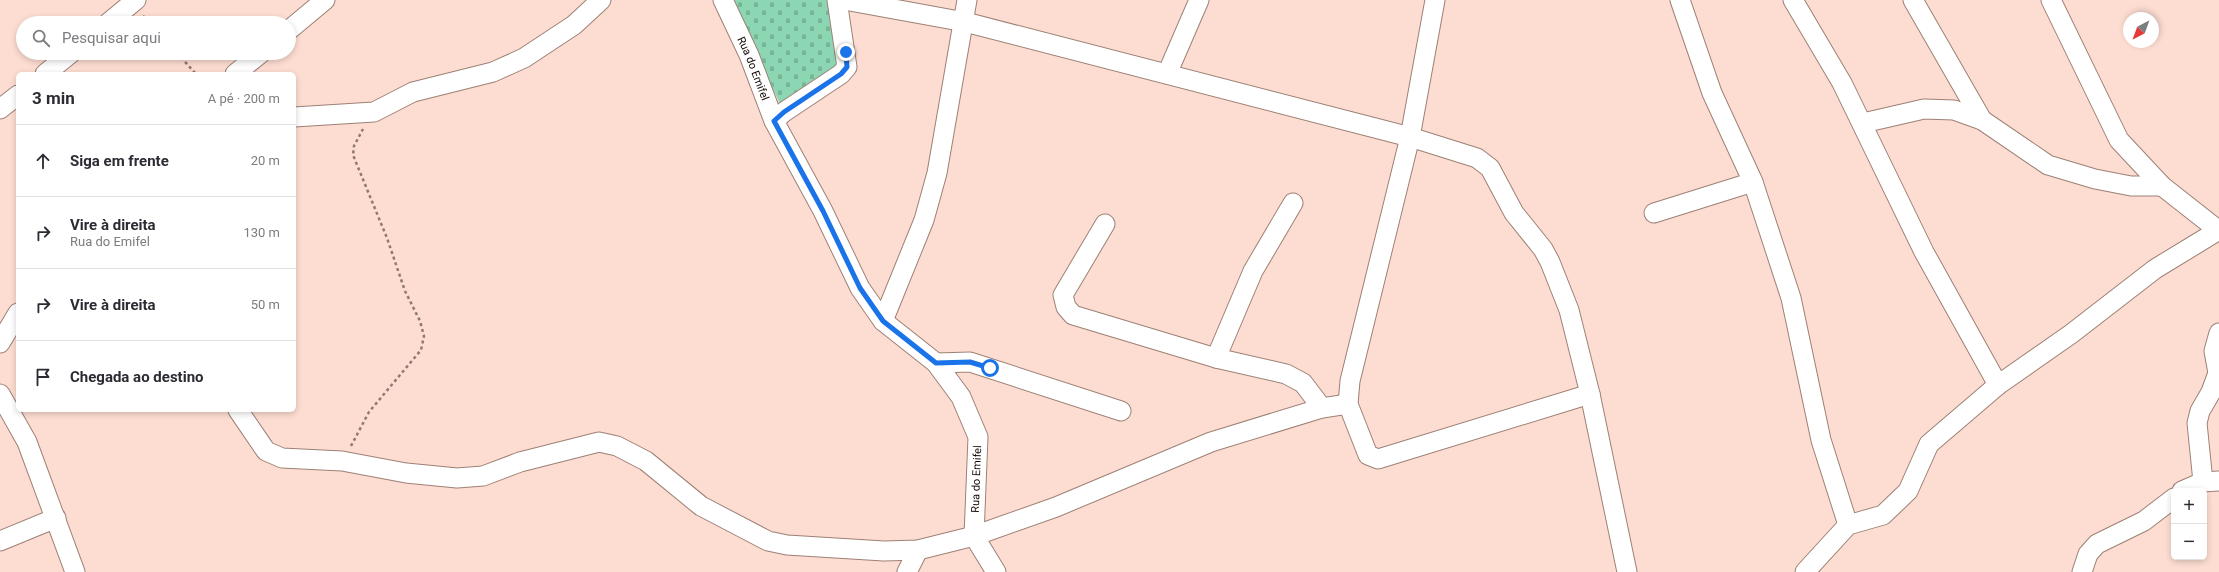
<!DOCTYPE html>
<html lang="pt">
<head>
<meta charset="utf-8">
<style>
  :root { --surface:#fff; --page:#f2f2f3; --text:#2b2b33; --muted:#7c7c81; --line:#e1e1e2 }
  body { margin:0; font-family:Roboto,sans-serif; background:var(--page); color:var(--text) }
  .controls { position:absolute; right:12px; bottom:12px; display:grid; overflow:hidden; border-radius:6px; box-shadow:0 2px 6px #0003 }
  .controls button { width:36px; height:36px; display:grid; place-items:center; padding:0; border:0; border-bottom:1px solid var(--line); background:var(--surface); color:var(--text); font:20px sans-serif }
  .compass { position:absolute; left:2123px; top:12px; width:36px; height:36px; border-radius:50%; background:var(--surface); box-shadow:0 2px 6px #0003; rotate:221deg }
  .stop { position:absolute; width:12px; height:12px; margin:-9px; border:3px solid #1a73e8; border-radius:50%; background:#fff }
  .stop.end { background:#1a73e8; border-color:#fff; box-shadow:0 1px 4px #0008 }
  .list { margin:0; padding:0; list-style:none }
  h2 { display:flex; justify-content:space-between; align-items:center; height:52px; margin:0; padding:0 16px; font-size:17px }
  h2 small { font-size:13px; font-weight:400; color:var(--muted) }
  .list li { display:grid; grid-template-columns:26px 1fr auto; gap:12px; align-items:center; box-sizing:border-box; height:72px; padding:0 16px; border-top:1px solid var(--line) }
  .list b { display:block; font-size:15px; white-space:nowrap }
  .list p { margin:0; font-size:13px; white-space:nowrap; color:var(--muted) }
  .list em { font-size:13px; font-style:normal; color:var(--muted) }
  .icon { flex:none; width:22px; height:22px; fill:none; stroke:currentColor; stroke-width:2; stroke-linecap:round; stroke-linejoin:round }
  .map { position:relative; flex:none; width:2219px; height:572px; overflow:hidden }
  .search { position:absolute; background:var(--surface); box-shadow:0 2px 6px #0003; left:16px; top:16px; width:280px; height:44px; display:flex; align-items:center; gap:10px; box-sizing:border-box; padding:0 14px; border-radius:22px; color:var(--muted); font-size:15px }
  .panel { position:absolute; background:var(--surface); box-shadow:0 2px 6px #0003; left:16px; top:72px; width:280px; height:340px; border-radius:6px }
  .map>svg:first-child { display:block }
  .cemetery { fill:url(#cemetery-stones) }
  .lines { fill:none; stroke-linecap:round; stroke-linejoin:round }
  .minor-casing { stroke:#9d8075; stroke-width:21 }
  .path { stroke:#8f7971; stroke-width:2.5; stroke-dasharray:3 3; stroke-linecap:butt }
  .minor { stroke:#fff; stroke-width:19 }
  .route { stroke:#1a73e8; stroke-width:5 }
  .labels { text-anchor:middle; stroke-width:4; stroke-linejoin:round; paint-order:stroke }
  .street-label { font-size:11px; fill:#130906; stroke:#fff }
</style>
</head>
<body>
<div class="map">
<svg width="2219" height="572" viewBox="0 0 2219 572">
  <defs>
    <pattern id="cemetery-stones" width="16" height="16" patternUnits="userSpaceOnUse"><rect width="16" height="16" fill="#8cd6b3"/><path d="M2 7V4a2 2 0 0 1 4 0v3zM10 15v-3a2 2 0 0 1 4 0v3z" fill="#78b698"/></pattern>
  </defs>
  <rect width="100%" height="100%" fill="#fdddd1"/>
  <polygon class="cemetery" points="733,0 837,0 847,67 784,112 739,18"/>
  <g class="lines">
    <g class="minor-casing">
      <g id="minor">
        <path id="s1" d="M723,0L749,55L774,121L823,211L860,288L883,321L936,363L961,397L978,437L974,536L996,572"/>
        <polyline points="844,0 965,22 1410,137 1477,158 1490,168 1514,213 1543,249 1550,262 1569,310 1590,394 1627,572"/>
        <polyline points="1435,0 1410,137 1350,381 1348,404 1368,455 1378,459 1590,394"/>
        <polyline points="1680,0 1712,93 1753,182 1791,298 1821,440 1848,525"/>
        <polyline points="1793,0 1842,83 1924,252 1998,385"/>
        <polyline points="1913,0 1982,120"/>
        <polyline points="2051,0 2119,140 2162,186 2218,230"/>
        <polyline points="108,23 136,0"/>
        <polyline points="289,30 325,0"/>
        <polyline points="45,74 71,53"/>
        <polyline points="235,74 261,53"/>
        <polyline points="1167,74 1199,0"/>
        <polyline points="0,109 18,95"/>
        <polyline points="294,117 374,112 413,92 493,72 524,58 574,25 601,0"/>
        <polyline points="774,121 784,112 841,74 847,67 837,0"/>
        <polyline points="1863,123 1924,109 1954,110 1982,120 2048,165 2095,179 2131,186 2162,186"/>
        <polyline points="1654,213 1753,182"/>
        <polyline points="1105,224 1063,295 1066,307 1073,315 1216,358 1286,374 1303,383 1322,408"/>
        <polyline points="883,321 924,220 937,173 967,0"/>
        <polyline points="0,343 18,313"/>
        <polyline points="1216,358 1253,271 1293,203"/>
        <polyline points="936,363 970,362 1121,411"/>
        <polyline points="0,394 27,442 75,572"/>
        <polyline points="238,410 266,451 282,458 342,461 406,473 457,478 483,476 520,462 599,442 617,446 646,461 701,506 768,541 787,545 884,551 918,550 974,536 1056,507 1211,442 1322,408 1348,404"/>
        <polyline points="2203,482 2197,423 2200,411 2211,392 2218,373 2214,351 2219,333"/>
        <polyline points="2182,491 2203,482 2219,481"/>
        <polyline points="0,541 56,518"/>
        <polyline points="907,572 918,550"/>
        <polyline points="1805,572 1848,525 1883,515 1908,491 1929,444 1998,385 2071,334 2155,269 2219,230"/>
        <polyline points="2082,572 2088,554 2097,544 2144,521 2174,498"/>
      </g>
    </g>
    <g class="path">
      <polyline points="143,16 150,23"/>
      <polyline points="177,53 196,74"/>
      <polyline points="351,446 369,412 421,350 424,336 420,321 405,291 387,238 353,155 354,146 363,129"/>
    </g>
    <use href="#minor" class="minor"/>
  </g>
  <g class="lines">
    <polyline class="route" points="846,52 847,67 841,74 784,112 774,121 823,211 860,288 883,321 936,363 970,362 990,368"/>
  </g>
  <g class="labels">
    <g class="street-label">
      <text dy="4" stroke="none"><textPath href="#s1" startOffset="75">Rua do Emifel</textPath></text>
      <text transform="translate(976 479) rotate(-88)" y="4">Rua do Emifel</text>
    </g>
  </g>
</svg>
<div class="controls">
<button>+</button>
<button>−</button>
</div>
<svg class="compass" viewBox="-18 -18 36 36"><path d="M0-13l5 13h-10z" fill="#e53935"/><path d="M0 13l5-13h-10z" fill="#7c7c81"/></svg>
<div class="stop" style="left:990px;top:368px"></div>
<div class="stop end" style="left:846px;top:52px"></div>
<div class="search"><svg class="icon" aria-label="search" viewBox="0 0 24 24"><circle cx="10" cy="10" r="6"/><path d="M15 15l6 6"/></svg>Pesquisar aqui</div>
<section class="panel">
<h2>3 min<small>A pé · 200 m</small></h2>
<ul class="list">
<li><svg class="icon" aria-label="ahead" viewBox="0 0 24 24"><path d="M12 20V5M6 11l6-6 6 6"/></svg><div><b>Siga em frente</b></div><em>20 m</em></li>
<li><svg class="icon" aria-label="right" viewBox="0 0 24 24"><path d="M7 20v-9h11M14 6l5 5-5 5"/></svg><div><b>Vire à direita</b><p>Rua do Emifel</p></div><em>130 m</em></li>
<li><svg class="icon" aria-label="right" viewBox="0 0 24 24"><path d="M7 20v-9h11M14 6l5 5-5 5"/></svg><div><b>Vire à direita</b></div><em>50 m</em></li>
<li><svg class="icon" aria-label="arrive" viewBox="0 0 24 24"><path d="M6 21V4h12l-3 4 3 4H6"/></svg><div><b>Chegada ao destino</b></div></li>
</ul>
</section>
</div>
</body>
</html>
